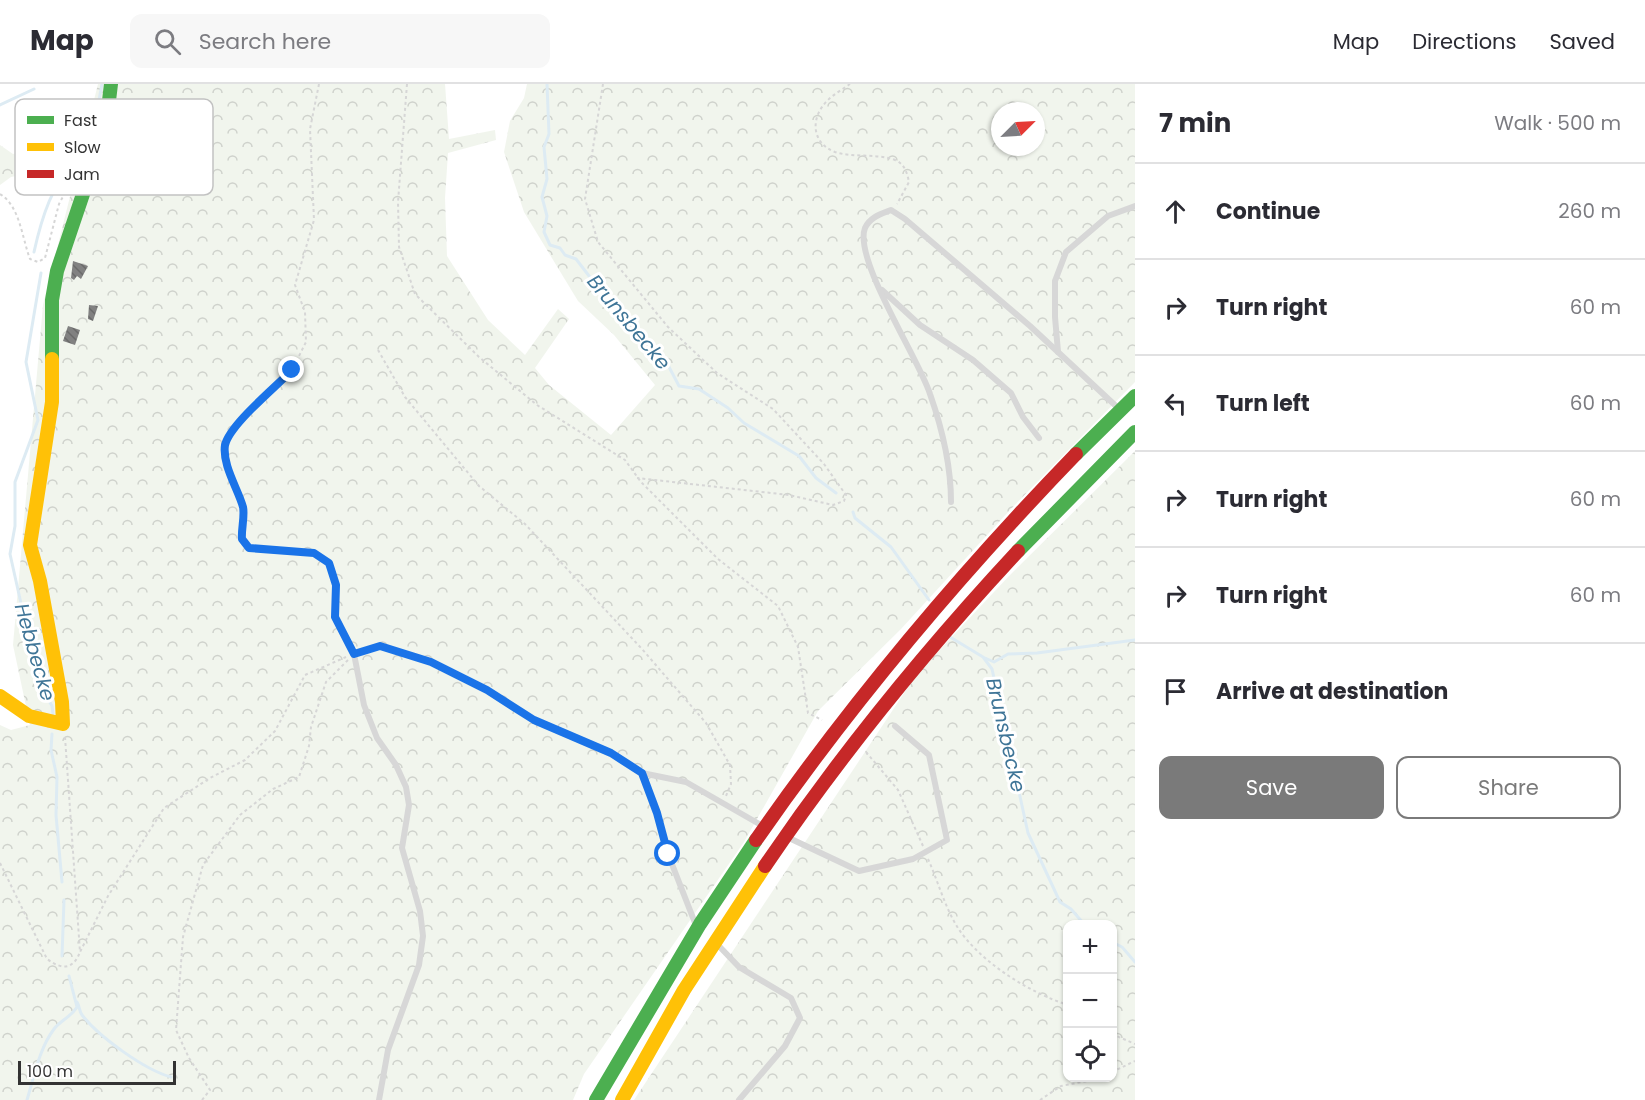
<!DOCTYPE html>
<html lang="en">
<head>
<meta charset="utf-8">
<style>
  :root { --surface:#fff; --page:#f7f7f7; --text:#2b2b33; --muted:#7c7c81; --line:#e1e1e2; --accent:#7a7a7a }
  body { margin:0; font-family:Poppins,sans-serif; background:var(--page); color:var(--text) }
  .controls { position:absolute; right:18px; bottom:18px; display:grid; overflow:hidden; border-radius:12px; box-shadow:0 2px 4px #0004 }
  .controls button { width:54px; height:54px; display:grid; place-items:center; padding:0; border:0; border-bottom:2px solid var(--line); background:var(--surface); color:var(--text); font:30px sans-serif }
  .compass { position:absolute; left:991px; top:18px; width:54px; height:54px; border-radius:50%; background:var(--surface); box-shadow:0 2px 4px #0004; rotate:66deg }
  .scale { position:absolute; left:18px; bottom:15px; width:158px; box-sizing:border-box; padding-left:6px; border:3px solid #333; border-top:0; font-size:16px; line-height:21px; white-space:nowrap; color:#333; -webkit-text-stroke:4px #fff; paint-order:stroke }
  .stop { position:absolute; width:18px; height:18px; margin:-14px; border:4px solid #1a73e8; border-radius:50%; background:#fff }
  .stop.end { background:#1a73e8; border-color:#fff; box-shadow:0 2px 6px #0008 }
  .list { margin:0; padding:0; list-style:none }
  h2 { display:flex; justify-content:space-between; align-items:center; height:78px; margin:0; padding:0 24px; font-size:26px }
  h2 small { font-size:20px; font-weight:400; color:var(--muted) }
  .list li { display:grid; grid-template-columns:39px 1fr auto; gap:18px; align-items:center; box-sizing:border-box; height:96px; padding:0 24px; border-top:2px solid var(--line) }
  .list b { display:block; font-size:22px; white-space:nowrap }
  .list em { font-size:20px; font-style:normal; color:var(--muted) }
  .actions { display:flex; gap:12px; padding:18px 24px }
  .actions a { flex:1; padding:14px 0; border:2px solid var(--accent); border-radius:12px; text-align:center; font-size:21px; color:var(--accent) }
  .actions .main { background:var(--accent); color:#fff }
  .icon { flex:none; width:33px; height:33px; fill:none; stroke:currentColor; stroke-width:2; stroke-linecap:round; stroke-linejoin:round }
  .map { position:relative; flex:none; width:1135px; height:1016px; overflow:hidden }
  header { display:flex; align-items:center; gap:36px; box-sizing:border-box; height:84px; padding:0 30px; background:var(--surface); border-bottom:2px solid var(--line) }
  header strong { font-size:28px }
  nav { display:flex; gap:33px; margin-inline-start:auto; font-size:21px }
  .search { width:420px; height:54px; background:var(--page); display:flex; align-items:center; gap:15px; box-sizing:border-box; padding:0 21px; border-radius:12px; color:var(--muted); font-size:22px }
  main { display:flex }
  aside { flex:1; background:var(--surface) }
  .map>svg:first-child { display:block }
  .forest { fill:url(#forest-crowns); fill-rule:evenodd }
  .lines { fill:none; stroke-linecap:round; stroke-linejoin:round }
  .stream { stroke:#ddebf3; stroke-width:3 }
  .building { fill:url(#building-back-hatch) }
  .path { stroke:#d6d6d6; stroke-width:2; stroke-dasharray:3 3; stroke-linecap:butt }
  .lane { stroke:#d7d7d7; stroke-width:6 }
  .fast { stroke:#4caf50; stroke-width:14 }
  .slow { stroke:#ffc107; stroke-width:14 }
  .jam { stroke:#c62828; stroke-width:14 }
  .route { stroke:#1a73e8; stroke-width:8 }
  .labels { text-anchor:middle; stroke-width:6; stroke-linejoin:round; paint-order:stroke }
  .water-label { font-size:20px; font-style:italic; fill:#3f7597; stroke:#fff }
  .key { fill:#fff; stroke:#c2c2c2; stroke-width:1.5 }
  .key-label { font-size:16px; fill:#333 }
</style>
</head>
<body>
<header>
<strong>Map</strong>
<div class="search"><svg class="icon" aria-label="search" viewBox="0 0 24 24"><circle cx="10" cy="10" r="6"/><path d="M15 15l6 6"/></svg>Search here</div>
<nav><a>Map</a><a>Directions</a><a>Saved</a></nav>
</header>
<main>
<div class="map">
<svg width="1135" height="1016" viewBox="0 0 1135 1016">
  <defs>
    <pattern id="forest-crowns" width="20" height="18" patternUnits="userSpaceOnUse" patternTransform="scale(1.5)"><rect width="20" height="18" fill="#f1f5ed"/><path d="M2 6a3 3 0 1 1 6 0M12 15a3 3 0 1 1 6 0" fill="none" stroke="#cfd2cc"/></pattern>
    <pattern id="building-back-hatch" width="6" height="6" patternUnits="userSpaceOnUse" patternTransform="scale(1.5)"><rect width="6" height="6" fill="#818181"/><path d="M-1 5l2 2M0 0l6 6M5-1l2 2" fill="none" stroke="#6a6a6a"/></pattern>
  </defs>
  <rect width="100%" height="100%" fill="#fff"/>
  <g class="forest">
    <path d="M98,0H445L449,55L495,46L496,56L448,69L445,114L447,172L488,236L525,271L558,225L569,235L535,284L549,301L611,351L655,301L614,251L578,217L524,128L504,68L510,37L524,14L527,0H1135V298L1010,426L901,545L818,627L744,758L584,990L573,1016H0V641L11,646L30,641L13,561L43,221ZM1000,27H1036V63H1000Z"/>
    <polygon points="0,61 13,70 32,65 48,71 37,88 11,93 0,101"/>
    <path d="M1135,367V1016H634L916,591L1009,492ZM1068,840H1112V994H1068Z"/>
  </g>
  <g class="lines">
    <g class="stream">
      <polyline points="547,0 549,50 544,63 547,95 542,113 547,132 544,148 550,161 560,164 565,171 576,175 616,227 668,281 679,302 699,305 728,324 744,339 799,372 816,394 836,409"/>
      <polyline points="0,21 34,5"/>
      <polyline points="87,56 96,33 102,0"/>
      <path d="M34,168C42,132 52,101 77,73"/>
      <polyline points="41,189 26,278 38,336 15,398 15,442 10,470 22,524 38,563 40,601 52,622 53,630"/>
      <polyline points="853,428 855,434 891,463 929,516"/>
      <polyline points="950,553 983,573 992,585 1028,749 1060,818 1071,825 1084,840"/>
      <polyline points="985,574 994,578 1008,570 1037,569 1135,556"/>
      <polyline points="52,650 51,666 57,693 56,731 62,798"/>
      <polyline points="1112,858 1122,863 1135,878"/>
      <polyline points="62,872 64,816"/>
      <path d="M77,918C80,923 79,927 82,931C99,953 145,986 171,993"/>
      <path d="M27,1016C34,993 39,965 54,945C61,936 71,933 77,923L69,892"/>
    </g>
  </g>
  <g class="building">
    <polygon points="73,177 88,182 81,195 77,192 74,196 71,194"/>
    <polygon points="89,221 98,222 93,237 88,235"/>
    <polygon points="68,242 80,246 75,261 63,257"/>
  </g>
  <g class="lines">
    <g class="path">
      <polyline points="319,0 310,45 314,136 295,201 305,228 306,258 292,286 269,311 242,333 225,361 231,396 243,425 242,455 249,464 314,469 329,479 336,501 335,533 350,562"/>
      <polyline points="407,0 398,118 399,163 415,210 479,273 537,321 625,376 641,398 718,475 778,522 798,563 808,629 822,636"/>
      <polyline points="603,0 585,115 598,158 668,243 717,289 773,325 824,380 846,411 844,417 833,421 789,411 637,394"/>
      <path d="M850,0C843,5 834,10 828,16C810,33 811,59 835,68C853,74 876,69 895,76C905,80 907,89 909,98L897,120"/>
      <path d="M0,110C20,122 22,154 30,175L38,178L45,174L59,120L74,92"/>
      <polyline points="378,266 405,313 479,402 525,440 642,565 706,639 730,681 731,700 726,712"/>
      <polyline points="65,653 80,868 108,812 164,724 210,694 245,676 275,647 305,591 346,573"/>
      <polyline points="866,668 898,706 923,762"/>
      <path d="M928,775C938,797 945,824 958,844C980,878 1030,909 1068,921"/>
      <path d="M0,779L47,875C62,886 73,886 80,868"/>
      <polyline points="1112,950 1135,960"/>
      <polyline points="1112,988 1135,977"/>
      <polyline points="202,1016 210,1006 189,974 176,946 183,853 203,781 240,731 273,705 299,693 309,662 311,643 326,598 348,576"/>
      <polyline points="1040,1016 1061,1002 1103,994"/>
    </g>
    <g class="lane">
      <polyline points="882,206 920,241 973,276 1011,309 1023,333 1039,354"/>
      <polyline points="1058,268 1055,233 1055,197 1066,168 1108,132 1135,122"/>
      <path d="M951,418C951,381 942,344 930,310C919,275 853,175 865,144C870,133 881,130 891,126L905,135L1030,242L1117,323"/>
      <polyline points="642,689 686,698 761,741"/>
      <polyline points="789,754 859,787 913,775 947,756 929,671 895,642"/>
      <polyline points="718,861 739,883 791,914 800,934 785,962 739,1016"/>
      <polyline points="379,1016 388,966 419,881 423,852 420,827 402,764 409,721 406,703 396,681 377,654 364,621 354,570 380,562 431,578 487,606 534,636 611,669 642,689 657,729 668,770 695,839"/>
    </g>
    <g class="fast">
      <polyline points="52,275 52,216 57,187 106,42 111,0"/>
      <polyline points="1076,370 1135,312"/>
      <polyline points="1018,467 1135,348"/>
      <polyline points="596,1016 700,840 756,756"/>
    </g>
    <g class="slow">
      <polyline points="0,612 29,632 63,640 62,618 40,497 30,461 52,318 52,275"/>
      <polyline points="622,1016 684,906 765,782"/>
    </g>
    <g class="jam">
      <path d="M756,756C852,618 959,491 1076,370"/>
      <path d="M765,782C841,670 926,566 1018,467"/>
    </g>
  </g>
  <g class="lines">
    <path class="route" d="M292,286C276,303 230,340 225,361C222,381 238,405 243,423C245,432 241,446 242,455L249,464L314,469L329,479L336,501L335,533L354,570L380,562L431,578L487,606L534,636L611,669L642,689L657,729L668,770"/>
  </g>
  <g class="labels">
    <g class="water-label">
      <text transform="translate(629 238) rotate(50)" y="7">Brunsbecke</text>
      <text transform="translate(35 568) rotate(74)" y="7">Hebbecke</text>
      <text transform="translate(1006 651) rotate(77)" y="7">Brunsbecke</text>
    </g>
  </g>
  <rect x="15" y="15" width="198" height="96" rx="9" class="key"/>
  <rect x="27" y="32" width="27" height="8" fill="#4caf50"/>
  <rect x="27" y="59" width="27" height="8" fill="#ffc107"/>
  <rect x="27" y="86" width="27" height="8" fill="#c62828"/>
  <g class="key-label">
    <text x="64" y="42">Fast</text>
    <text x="64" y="69">Slow</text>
    <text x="64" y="96">Jam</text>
  </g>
</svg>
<div class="controls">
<button>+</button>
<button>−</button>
<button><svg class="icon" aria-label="locate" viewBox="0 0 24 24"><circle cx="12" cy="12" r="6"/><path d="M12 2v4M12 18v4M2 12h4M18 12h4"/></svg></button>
</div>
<svg class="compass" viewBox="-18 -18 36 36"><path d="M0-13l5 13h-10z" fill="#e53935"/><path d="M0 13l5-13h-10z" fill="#7c7c81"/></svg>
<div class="scale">100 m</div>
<div class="stop" style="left:668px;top:770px"></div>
<div class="stop end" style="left:292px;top:286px"></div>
</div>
<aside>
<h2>7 min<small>Walk · 500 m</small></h2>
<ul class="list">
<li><svg class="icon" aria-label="ahead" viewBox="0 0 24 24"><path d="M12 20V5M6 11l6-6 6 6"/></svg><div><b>Continue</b></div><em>260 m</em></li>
<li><svg class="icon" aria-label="right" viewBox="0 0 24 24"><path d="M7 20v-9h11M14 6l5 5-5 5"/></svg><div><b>Turn right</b></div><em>60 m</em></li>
<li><svg class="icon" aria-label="left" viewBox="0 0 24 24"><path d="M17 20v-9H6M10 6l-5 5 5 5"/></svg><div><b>Turn left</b></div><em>60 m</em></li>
<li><svg class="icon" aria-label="right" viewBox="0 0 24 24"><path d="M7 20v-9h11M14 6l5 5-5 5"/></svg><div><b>Turn right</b></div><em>60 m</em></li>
<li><svg class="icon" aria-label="right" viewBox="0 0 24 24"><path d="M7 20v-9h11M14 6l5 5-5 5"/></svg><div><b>Turn right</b></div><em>60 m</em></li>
<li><svg class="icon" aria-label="arrive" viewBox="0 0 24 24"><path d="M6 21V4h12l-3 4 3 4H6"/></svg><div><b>Arrive at destination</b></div></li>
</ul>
<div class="actions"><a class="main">Save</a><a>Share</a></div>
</aside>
</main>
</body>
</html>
